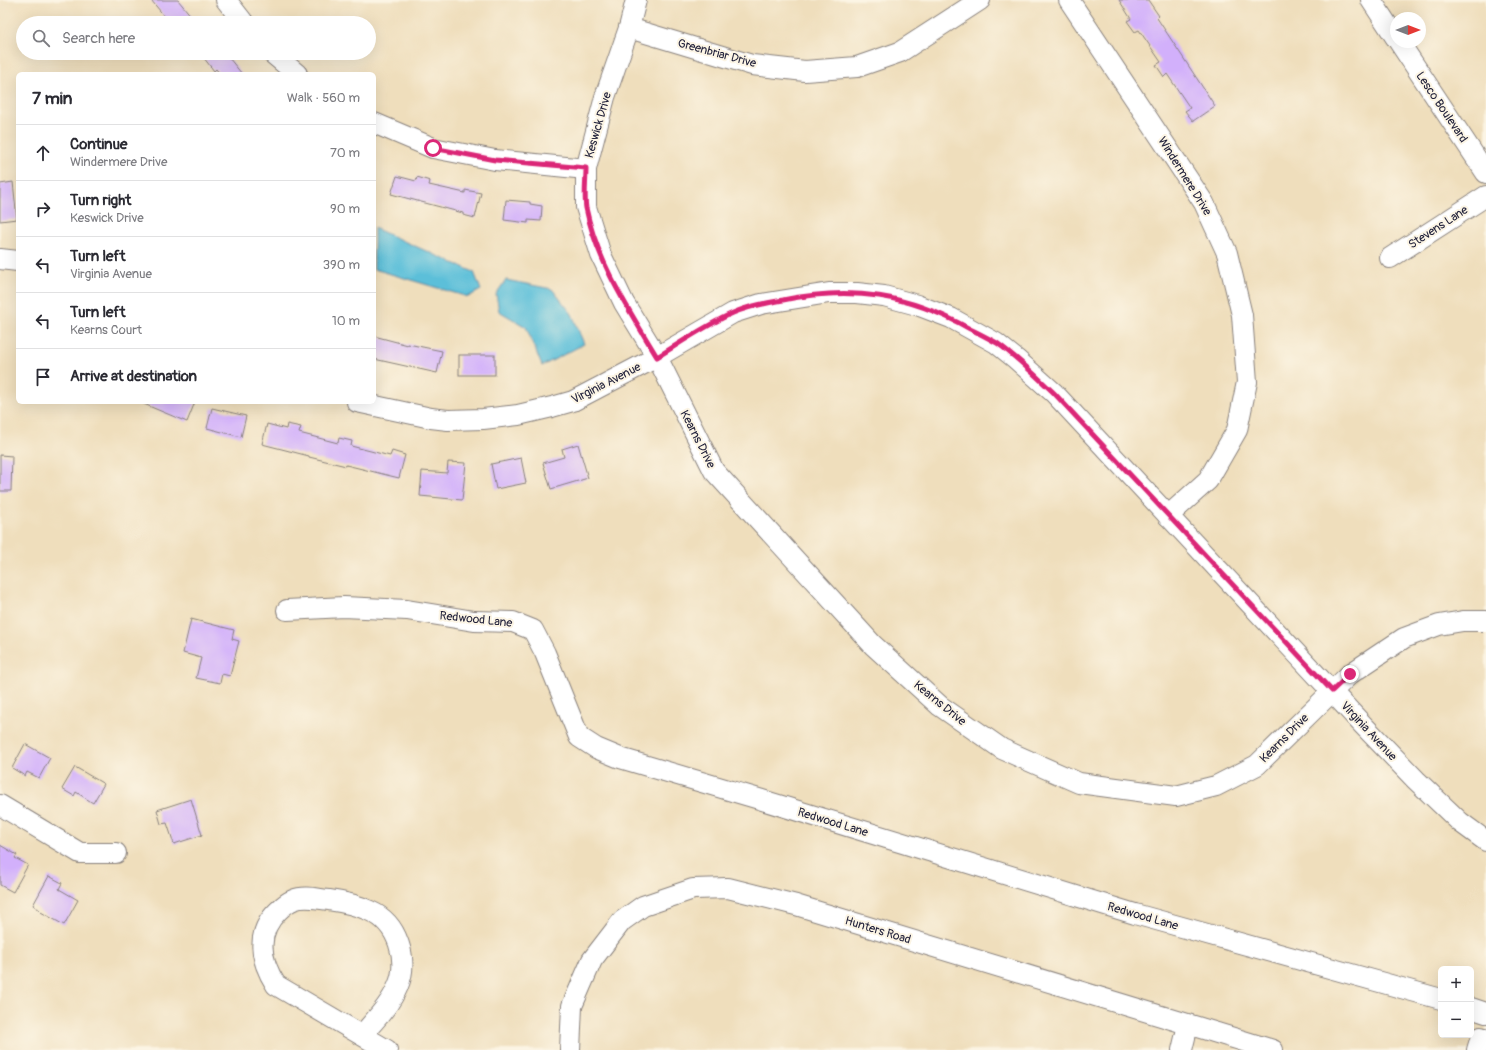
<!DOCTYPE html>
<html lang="en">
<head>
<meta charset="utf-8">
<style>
  :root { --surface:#fff; --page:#f7f7f7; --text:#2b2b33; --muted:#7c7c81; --line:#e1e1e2 }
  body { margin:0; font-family:Pangolin,sans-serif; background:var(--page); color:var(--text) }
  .controls { position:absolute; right:12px; bottom:12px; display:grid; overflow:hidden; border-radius:6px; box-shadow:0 4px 16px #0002 }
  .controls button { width:36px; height:36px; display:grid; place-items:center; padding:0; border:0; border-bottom:1px solid var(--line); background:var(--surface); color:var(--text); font:20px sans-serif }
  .compass { position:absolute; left:1390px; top:12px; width:36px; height:36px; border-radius:50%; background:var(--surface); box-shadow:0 4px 16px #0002; rotate:90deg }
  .stop { position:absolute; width:12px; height:12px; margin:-9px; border:3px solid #db2777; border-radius:50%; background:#fff }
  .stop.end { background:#db2777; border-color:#fff; box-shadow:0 1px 4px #0008 }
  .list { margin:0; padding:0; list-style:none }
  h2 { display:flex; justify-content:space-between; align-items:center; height:52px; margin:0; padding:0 16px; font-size:17px }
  h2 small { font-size:13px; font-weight:400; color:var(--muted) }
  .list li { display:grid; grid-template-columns:26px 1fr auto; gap:12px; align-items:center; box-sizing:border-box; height:56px; padding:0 16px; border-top:1px solid var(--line) }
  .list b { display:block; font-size:15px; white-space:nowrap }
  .list p { margin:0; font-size:13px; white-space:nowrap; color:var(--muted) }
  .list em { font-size:13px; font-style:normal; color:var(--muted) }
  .icon { flex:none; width:22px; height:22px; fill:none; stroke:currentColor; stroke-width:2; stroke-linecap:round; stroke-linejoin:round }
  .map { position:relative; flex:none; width:1486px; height:1050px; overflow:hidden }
  .search { position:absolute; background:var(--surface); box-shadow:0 4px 16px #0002; left:16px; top:16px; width:360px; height:44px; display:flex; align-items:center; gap:10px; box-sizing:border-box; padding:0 14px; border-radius:22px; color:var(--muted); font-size:15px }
  .panel { position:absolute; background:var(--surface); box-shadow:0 4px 16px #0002; left:16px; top:72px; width:360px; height:332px; border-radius:6px }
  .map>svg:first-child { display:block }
  .water { fill:#5bbfd9; stroke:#3e708a }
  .building { fill:#d2b0fb }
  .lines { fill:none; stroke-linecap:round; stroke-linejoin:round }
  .minor-casing { stroke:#88807c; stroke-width:22 }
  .minor { stroke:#fff; stroke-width:20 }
  .route { stroke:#db2777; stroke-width:5 }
  .labels { text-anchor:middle; stroke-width:4; stroke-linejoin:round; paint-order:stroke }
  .street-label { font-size:12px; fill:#22223b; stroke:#fcf5e5 }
</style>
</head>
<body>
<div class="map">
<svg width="1486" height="1050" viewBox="0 0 1486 1050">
  <rect width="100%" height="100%" fill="#fcf5e5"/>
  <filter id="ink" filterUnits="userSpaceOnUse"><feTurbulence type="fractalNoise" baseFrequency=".025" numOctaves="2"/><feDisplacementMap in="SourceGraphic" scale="8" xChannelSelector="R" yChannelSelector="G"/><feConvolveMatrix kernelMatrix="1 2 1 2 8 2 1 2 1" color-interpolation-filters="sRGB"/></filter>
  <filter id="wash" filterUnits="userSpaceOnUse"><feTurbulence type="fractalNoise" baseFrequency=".012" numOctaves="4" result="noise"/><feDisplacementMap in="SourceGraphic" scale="16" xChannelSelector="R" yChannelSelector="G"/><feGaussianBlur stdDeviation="0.9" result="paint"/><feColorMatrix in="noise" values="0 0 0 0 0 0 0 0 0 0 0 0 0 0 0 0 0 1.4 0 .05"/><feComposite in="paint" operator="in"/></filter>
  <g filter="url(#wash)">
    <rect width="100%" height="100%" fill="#efdebc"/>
    <g class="water">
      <polygon points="374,228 474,272 481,290 468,297 374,269"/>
      <polygon points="506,280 552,289 572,314 584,344 542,366 526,327 499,311 496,294"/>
    </g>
    <g id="blocks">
      <g class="building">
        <polygon points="151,0 178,0 197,23 170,23"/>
        <polygon points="1119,0 1148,0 1159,16 1157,18 1215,106 1193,121 1185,111 1190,108 1167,74 1164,77 1156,65 1161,62 1139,30 1135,32 1127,21 1131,19"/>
        <polygon points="200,53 225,53 242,74 220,74 216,69 214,71"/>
        <polygon points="397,176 416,181 417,177 430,181 429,185 465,193 465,190 481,193 475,218 463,215 463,213 391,194"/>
        <polygon points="13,182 17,219 0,221 0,184"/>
        <polygon points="506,200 530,202 530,204 542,206 541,221 528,220 528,223 504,220"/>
        <polygon points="374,336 408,345 408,344 442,351 437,373 374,359"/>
        <rect x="459" y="355" width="36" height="20"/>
        <polygon points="139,402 195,402 187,422"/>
        <polygon points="212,408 246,416 241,437 207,428"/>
        <polygon points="267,424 286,429 287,424 301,427 299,433 338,443 339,438 352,441 351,446 390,456 392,451 405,455 399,478 346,465 346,466 309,457 309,456 262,444"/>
        <polygon points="578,444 588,478 551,489 543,463 564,457 562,449"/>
        <polygon points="0,455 12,456 11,491 0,491"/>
        <polygon points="521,458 526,483 496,489 491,464"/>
        <polygon points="448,462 466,463 462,500 420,496 422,471 447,473"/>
        <polygon points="191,619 234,630 232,639 239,641 230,676 222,674 220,683 196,678 201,658 183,653"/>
        <polygon points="25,744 50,758 39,778 27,772 25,776 12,768"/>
        <polygon points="75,767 104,784 93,803 76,792 74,796 62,789"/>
        <polygon points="191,799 202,835 174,844 167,823 161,824 157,810"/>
        <polygon points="0,845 17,855 15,858 28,865 13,892 0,885"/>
        <polygon points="49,876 62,883 59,889 78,900 64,925 39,911 40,910 33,905"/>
      </g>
    </g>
  </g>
  <g filter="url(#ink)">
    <use href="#blocks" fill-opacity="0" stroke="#88807c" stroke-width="1"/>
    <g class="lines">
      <g class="minor-casing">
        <g id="minor">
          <polyline points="226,0 244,23"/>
          <polyline points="636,0 629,28 605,97 586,169 586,207 601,255 624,303 657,357 714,471 873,645 940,706 1002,749 1079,783 1176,796 1216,786 1257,765 1350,674 1404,638 1439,625 1463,621 1486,621"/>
          <polyline points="1069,0 1204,203 1227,253 1242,315 1247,382 1237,430 1208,480 1168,516"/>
          <polyline points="1371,0 1396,38"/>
          <polyline points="629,28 752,65 805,71 857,67 900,52 980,0"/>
          <polyline points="1399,42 1486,173"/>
          <polyline points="272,53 297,74"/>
          <polyline points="374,123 433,148 495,160 586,169"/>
          <polyline points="1390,258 1486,196"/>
          <polyline points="0,259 18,261"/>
          <polyline points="357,402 431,418 448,420 483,419 518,415 552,407 573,401 657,357 733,313 761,304 829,293 857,293 884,296 917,305 951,318 996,343 1016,359 1054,393 1363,725 1416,780 1460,822 1486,841"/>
          <polyline points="287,610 344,607 407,610 474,621 513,622 533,630 545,653 579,737 596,748 620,758 759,799 1135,914 1441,999"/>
          <polyline points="0,805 80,853 116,853"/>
          <polyline points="1471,1008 1486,1013"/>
          <path d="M362,1035C375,1020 390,1005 398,986C409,960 398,923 370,911C358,905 343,902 329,900C317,899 305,895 293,900C288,902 282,907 278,911C255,933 260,960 276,985L387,1050"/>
          <polyline points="570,1050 572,1006 592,960 622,921 643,906 693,889 728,888 796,905 1273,1050"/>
          <polyline points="1182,1050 1188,1025"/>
          <polyline points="1477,1050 1481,1037"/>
        </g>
      </g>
      <use href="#minor" class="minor"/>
    </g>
  </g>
  <g class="lines" filter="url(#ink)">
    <path class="route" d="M433,148L495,160L586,168C586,181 584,196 586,208C597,262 629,310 657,357C680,343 708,324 733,313C749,306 766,303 783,300C852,286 908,294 970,329C979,333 988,338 997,343C1017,357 1036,376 1054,393L1332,691L1350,674"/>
  </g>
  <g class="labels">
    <g class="street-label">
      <text transform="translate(717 53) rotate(15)" y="4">Greenbriar Drive</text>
      <text transform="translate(1442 107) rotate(56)" y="4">Lesco Boulevard</text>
      <text transform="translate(598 125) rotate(-74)" y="4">Keswick Drive</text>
      <text transform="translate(1185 176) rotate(58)" y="4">Windermere Drive</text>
      <text transform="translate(1438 227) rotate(-33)" y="4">Stevens Lane</text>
      <text transform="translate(606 383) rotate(-27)" y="4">Virginia Avenue</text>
      <text transform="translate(698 439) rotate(63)" y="4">Kearns Drive</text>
      <text transform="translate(476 619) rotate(6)" y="4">Redwood Lane</text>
      <text transform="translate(940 703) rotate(39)" y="4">Kearns Drive</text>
      <text transform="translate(1369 731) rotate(47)" y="4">Virginia Avenue</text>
      <text transform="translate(1284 738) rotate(-45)" y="4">Kearns Drive</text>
      <text transform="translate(833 822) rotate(17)" y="4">Redwood Lane</text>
      <text transform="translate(1143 916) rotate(16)" y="4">Redwood Lane</text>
      <text transform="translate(878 930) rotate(17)" y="4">Hunters Road</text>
    </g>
  </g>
</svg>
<div class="controls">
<button>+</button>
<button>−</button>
</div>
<svg class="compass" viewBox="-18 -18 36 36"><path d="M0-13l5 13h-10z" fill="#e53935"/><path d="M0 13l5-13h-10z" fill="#7c7c81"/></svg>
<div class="stop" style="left:433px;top:148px"></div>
<div class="stop end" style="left:1350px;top:674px"></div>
<div class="search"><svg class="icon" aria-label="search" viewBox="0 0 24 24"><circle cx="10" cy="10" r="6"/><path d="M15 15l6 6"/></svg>Search here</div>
<section class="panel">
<h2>7 min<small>Walk · 560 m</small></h2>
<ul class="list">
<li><svg class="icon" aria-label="ahead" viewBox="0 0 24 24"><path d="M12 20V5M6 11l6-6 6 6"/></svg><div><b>Continue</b><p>Windermere Drive</p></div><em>70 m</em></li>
<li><svg class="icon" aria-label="right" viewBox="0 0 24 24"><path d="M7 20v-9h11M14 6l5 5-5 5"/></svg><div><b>Turn right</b><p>Keswick Drive</p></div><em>90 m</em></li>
<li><svg class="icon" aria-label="left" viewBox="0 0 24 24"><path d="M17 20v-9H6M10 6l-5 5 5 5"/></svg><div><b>Turn left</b><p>Virginia Avenue</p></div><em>390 m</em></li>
<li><svg class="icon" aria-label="left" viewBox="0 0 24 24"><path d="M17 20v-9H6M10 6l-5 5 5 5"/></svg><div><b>Turn left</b><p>Kearns Court</p></div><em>10 m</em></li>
<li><svg class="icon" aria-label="arrive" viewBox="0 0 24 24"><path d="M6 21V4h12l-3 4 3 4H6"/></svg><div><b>Arrive at destination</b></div></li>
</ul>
</section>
</div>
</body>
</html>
